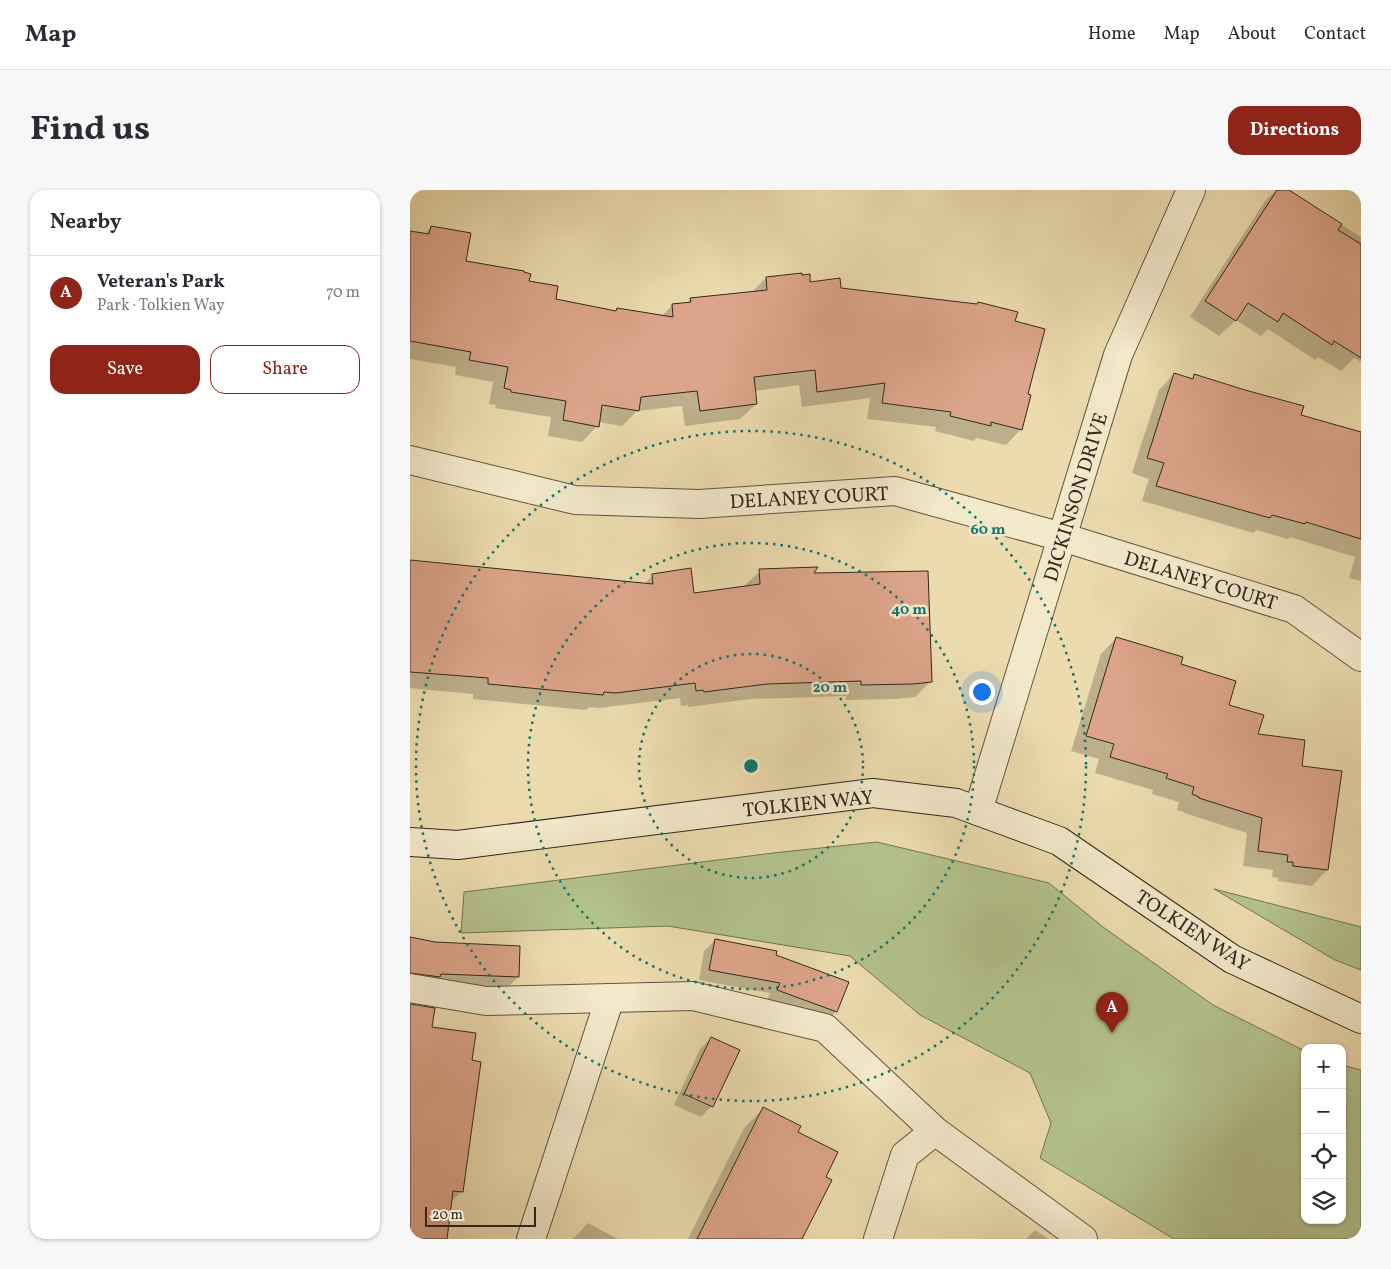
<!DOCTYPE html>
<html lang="en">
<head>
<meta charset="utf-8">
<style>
  :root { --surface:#fff; --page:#f7f7f7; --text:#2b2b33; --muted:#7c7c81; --line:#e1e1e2; --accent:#8f2418 }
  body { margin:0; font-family:Vollkorn,serif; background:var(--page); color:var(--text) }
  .controls { position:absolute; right:15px; bottom:15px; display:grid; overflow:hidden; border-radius:10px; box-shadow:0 1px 4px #0004 }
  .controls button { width:45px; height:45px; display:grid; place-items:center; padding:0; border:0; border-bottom:1px solid var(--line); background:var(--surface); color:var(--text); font:25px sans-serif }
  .scale { position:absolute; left:15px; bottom:12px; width:111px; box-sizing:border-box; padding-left:5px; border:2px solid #322820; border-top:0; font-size:14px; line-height:18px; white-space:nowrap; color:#322820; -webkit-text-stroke:4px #f2e8ca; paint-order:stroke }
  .you { position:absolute; left:571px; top:501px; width:18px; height:18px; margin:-12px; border:4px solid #fff; border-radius:50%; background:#1a73e8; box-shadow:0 0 0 8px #1a73e833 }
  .badge { display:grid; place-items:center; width:32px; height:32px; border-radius:50%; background:var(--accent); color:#fff; font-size:16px; font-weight:700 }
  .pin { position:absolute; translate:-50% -41px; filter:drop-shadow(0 1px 2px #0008) }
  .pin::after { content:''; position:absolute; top:26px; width:18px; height:15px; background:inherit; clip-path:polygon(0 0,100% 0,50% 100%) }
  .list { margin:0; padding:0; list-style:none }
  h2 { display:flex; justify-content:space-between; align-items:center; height:65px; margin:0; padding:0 20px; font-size:21px }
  h2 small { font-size:16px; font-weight:400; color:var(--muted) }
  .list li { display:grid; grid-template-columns:32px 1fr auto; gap:15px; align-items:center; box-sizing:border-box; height:75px; padding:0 20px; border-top:1px solid var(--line) }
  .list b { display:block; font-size:19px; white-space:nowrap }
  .list p { margin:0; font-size:16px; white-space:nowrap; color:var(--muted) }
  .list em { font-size:16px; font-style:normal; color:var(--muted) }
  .actions { display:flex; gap:10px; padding:15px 20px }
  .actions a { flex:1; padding:11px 0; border:1px solid var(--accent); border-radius:15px; text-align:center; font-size:18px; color:var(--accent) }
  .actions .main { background:var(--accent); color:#fff }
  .icon { flex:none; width:28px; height:28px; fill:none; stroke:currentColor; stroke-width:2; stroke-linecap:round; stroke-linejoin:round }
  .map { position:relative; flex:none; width:951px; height:1049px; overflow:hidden; border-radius:15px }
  header { display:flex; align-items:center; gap:30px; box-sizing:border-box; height:70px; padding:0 25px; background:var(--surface); border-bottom:1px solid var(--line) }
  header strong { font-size:24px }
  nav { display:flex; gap:28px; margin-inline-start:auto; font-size:18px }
  .intro { display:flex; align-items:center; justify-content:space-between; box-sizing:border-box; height:120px; padding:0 30px }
  h1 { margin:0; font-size:35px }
  .button { padding:12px 22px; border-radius:15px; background:var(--accent); color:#fff; font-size:18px; font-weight:700 }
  main { display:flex; gap:30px; padding:0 30px }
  aside { flex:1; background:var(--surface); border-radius:15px; box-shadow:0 1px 4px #0004 }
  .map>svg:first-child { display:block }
  .green { fill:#b3c18d; stroke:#727456 }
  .shadow { fill:#0003 }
  .building { fill:#dca48a; stroke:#322820 }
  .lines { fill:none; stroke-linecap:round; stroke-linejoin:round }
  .street-casing { stroke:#605544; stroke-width:30 }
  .secondary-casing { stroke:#322820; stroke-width:30 }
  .street { stroke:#f2e8ca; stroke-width:28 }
  .secondary { stroke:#f2e8ca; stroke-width:28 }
  .ring { fill:none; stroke:#0f766e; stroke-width:2.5; stroke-dasharray:2.5 5 }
  .labels { text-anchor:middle; stroke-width:5; stroke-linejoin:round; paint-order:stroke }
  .street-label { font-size:20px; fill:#322820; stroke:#f2e8ca }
  .centre { fill:#0f766e; stroke:#f2e8ca; stroke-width:2.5 }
  .ring-label { font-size:15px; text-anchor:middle; font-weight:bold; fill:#0f766e; stroke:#f2e8ca; stroke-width:5; stroke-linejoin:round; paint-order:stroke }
</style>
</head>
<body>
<header>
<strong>Map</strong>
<nav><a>Home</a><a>Map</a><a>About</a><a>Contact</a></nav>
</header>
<div class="intro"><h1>Find us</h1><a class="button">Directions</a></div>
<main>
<aside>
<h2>Nearby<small></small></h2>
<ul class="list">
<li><span class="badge">A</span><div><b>Veteran's Park</b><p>Park · Tolkien Way</p></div><em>70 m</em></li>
</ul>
<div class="actions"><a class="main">Save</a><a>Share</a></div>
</aside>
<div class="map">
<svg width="951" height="1049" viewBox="0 0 951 1049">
  <rect width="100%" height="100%" fill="#ebdbae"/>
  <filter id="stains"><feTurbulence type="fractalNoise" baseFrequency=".004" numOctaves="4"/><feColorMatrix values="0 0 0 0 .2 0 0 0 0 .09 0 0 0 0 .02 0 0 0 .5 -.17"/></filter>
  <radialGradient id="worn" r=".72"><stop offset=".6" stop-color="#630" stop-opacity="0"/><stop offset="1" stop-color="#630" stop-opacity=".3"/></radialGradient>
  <g class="green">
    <polygon points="467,652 639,693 693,737 803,815 895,861 895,1030 932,1030 932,875 951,880 951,1049 764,1049 630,968 641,933 620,883 510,825 440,766 258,736 51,743 54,702 363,663"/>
    <polygon points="804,699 951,737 951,780 925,770"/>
  </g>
  <g class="shadow">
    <polygon points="866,0 877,0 951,47 951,172 944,168 931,181 908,167 905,170 858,139 851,146 826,130 809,146 780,127 855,11"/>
    <polygon points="21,37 54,72 118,92 145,110 204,122 207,119 251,127 262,115 276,114 281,109 341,103 356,88 399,93 604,132 617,205 611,239 596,255 566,248 564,251 525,241 526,237 457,229 460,208 392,217 389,195 344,201 346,214 330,229 275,236 272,216 227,221 212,236 188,232 187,236 172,252 138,246 141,227 85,218 86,215 79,214 83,192 45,185 46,177 0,169 0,42 14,45"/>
    <polygon points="764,184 781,189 785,185 890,226 951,246 951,391 939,388 945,367 880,347 878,349 846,340 844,343 732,311 739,289 722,283 749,200"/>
    <polygon points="0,371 234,394 243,385 283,405 334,396 350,381 402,385 521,491 505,507 486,509 436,510 436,506 340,509 278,517 278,515 271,516 270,508 189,518 179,517 176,520 63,509 63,504 0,498"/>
    <polygon points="706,448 770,475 817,516 847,545 891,577 917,680 902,696 868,691 868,688 862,687 863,680 833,676 837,643 774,623 774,622 767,620 769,612 742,604 743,600 685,583 689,569 661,561 691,464"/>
    <polygon points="0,749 25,753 108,787 97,798 0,794"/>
    <polygon points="305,750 365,766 437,793 426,822 415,832 357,811 360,803 289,790 294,761"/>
    <polygon points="0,815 20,838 61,871 52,1001 40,1013 36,1049 0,1049"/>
    <polygon points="301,848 328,861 302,916 291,927 264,915 290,859"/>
    <polygon points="353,919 386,943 414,988 391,1049 278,1049 334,938"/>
    <polygon points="178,1033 208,1049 163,1049"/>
    <polygon points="625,1040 638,1049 616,1049"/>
  </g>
  <g class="building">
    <polygon points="867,0 879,0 932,34 928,40 951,54 951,168 924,151 922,155 873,123 868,132 838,113 826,131 795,111"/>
    <polygon points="21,36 61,43 56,71 114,81 114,82 121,84 119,91 148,96 146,109 206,121 207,118 263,127 262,114 281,112 280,108 357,100 356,87 392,83 392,85 400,84 400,92 430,88 431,98 567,114 568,112 608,122 605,131 635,139 618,204 621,205 612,240 581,232 581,236 540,226 541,222 472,213 475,193 407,202 405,180 344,187 347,214 290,221 287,201 231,207 229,221 192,215 189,237 153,230 156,211 101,202 101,200 94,198 98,177 59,170 61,162 0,151 0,41 19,44"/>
    <polygon points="764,183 783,189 784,184 835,200 894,216 891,225 951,242 951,349 896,332 895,334 862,325 860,328 746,296 754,273 737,268"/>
    <polygon points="0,370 243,394 242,384 281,378 284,403 350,394 349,379 408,377 404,383 518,381 522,492 503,494 451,495 451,491 357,494 294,502 293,500 286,501 285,493 206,503 194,502 193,505 78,494 78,488 0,482"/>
    <polygon points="706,447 773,467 771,474 826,491 819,515 854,525 848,544 895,550 892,576 932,581 918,680 883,676 883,672 877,672 878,665 848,661 852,628 789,608 789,607 782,604 784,597 756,588 758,584 700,567 704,554 676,546"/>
    <polygon points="0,747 25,752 110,756 109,787 31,784 30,787 0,783"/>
    <polygon points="305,749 367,761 366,765 439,792 427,822 367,800 370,793 299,780"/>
    <polygon points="0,814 25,818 22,837 66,843 62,870 71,872 53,1002 43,1001 37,1049 0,1049"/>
    <polygon points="301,847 330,860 303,917 274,904"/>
    <polygon points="353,917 391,936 388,942 428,962 416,987 422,990 392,1049 287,1049"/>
  </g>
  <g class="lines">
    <g class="street-casing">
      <g id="street">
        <polyline points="0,270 165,310 289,314 485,301 652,347 884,419 951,467"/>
        <polyline points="568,621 708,165 781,0"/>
        <polyline points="0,798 76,811 283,806 415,838 525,941"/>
        <polyline points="121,1049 200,808"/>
        <polyline points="468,1049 495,965 525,941 673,1049"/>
      </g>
    </g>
    <g class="secondary-casing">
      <polyline id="secondary" points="0,652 48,655 463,603 546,613 649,651 822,769 951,829"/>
    </g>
    <use href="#street" class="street"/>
    <use href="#secondary" class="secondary"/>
  </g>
  <g class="ring">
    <circle cx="341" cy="576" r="112"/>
    <circle cx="341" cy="576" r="223"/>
    <circle cx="341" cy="576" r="335"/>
  </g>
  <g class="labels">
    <g class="street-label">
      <text transform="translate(399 307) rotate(-3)" y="7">DELANEY COURT</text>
      <text transform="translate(665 307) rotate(-73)" y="7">DICKINSON DRIVE</text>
      <text transform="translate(791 390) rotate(17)" y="7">DELANEY COURT</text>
      <text transform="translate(398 613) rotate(-6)" y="7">TOLKIEN WAY</text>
      <text transform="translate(783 740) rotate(33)" y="7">TOLKIEN WAY</text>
    </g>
  </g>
  <circle cx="341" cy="576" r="8" class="centre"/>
  <g class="ring-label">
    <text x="578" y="344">60 m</text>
    <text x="499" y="424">40 m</text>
    <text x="420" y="502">20 m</text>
  </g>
  <rect width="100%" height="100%" filter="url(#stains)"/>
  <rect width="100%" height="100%" fill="url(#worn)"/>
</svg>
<div class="controls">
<button>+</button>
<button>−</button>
<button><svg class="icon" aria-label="locate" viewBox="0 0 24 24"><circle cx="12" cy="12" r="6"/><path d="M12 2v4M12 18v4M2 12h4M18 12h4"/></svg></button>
<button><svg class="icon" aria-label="layers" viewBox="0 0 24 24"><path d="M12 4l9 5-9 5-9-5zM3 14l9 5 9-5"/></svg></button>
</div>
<div class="scale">20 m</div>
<div class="you"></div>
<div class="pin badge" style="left:702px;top:843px">A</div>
</div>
</main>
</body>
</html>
